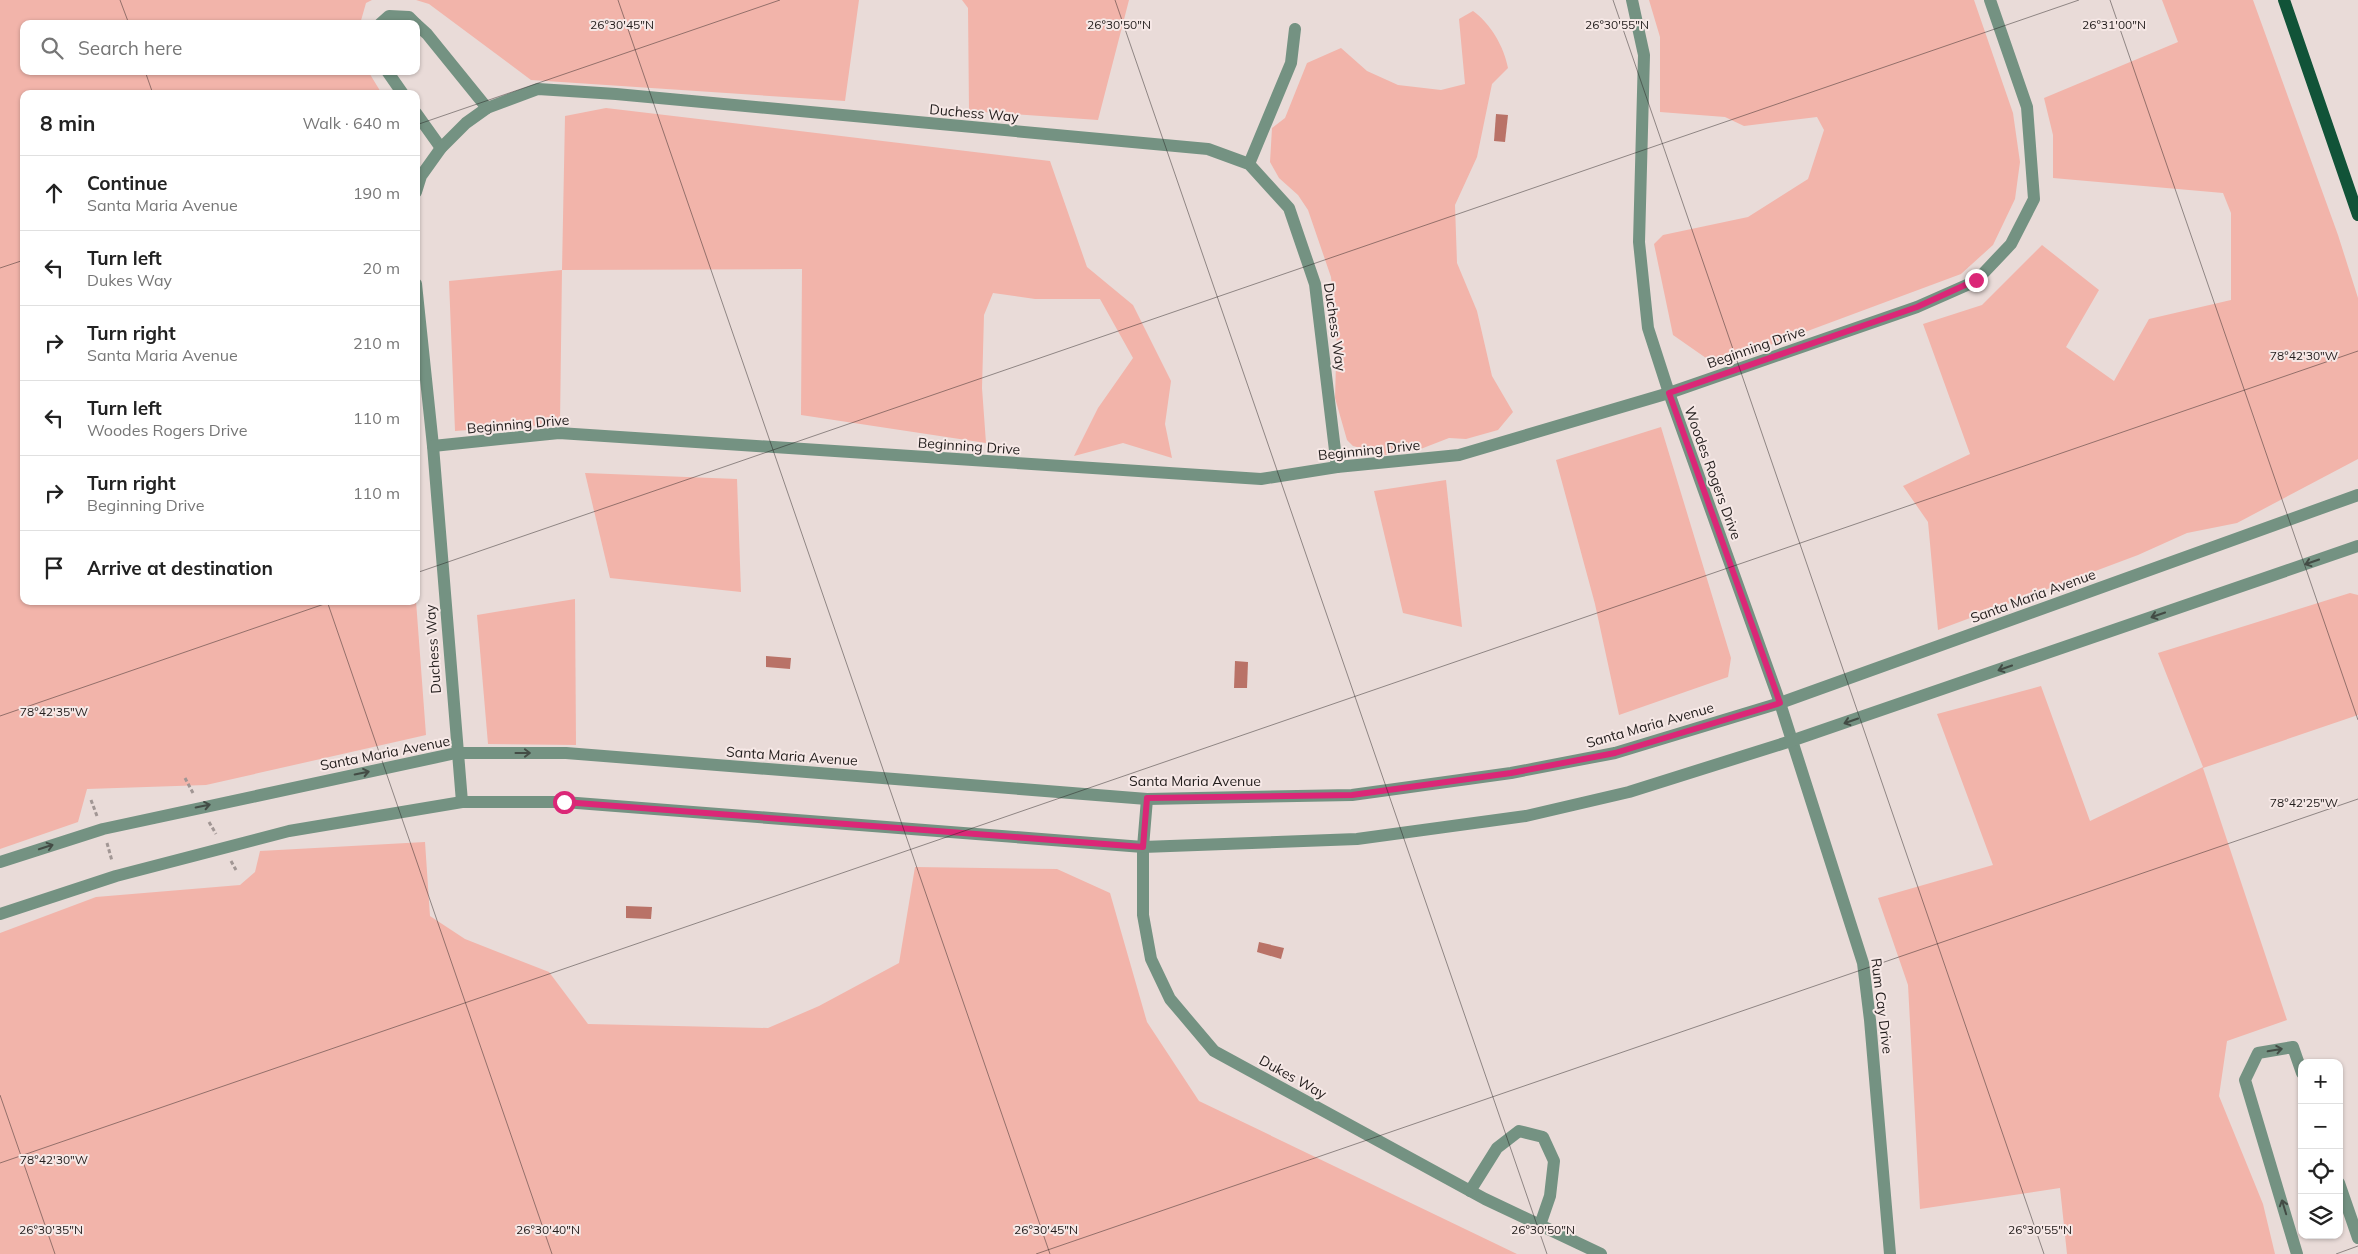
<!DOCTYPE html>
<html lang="en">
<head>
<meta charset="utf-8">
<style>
  :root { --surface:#fff; --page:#f2f2f2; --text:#222; --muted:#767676; --line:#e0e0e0 }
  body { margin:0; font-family:Mulish,sans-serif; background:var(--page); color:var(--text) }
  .controls { position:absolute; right:15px; bottom:15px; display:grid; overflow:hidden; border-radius:10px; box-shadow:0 1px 4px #0004 }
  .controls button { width:45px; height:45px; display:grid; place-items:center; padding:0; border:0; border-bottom:1px solid var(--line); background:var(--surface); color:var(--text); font:25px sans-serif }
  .stop { position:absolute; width:15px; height:15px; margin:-11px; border:4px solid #db2777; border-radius:50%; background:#fff }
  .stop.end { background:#db2777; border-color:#fff; box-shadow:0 1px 5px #0008 }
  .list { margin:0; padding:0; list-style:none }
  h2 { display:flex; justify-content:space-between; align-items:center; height:65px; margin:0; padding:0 20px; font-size:21px }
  h2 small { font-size:16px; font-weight:400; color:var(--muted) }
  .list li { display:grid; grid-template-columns:32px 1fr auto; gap:15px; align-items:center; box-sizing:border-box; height:75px; padding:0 20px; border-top:1px solid var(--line) }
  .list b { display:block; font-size:19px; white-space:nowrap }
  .list p { margin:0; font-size:16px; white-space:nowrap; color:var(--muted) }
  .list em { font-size:16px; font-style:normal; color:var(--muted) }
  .icon { flex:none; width:28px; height:28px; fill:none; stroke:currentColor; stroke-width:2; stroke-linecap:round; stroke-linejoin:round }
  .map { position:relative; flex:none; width:2358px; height:1254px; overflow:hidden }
  .search { position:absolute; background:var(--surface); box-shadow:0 1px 4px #0004; left:20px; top:20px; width:400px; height:55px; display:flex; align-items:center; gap:12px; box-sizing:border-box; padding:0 18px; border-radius:10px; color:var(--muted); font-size:19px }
  .panel { position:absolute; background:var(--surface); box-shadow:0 1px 4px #0004; left:20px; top:90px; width:400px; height:515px; border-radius:10px }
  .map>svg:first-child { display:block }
  .green { fill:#f2b4aa }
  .water { fill:#b97267 }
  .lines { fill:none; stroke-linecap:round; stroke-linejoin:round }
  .path { stroke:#a19694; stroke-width:3; stroke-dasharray:4 2.5; stroke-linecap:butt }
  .minor { stroke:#749282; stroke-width:12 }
  .major { stroke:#115338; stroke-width:12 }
  .oneway { stroke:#434c45 }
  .route { stroke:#db2777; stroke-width:6 }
  .ticks { fill:none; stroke:#221d1c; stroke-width:1; stroke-opacity:0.45 }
  .labels { text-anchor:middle; stroke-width:4; stroke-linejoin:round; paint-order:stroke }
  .street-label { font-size:14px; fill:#221d1c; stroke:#f6e8e6 }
  .ticks-label { font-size:12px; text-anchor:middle; fill:#221d1c; stroke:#f6e8e6; stroke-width:4; stroke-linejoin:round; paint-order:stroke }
</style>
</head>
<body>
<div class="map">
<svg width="2358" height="1254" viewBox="0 0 2358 1254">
  <rect width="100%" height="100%" fill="#e9dbd8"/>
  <g class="green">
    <polygon points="0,0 372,0 366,3 360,24 24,24 24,71 368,71 382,94 24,94 24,601 416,601 426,735 206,785 87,789 78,822 0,849"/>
    <polygon points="416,0 859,0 845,101 531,80 429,4"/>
    <polygon points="962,0 1129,0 1098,120 969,111 968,8"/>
    <polygon points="1649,0 1974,0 2013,113 2020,162 2015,199 1993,245 1961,274 1716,365 1673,335 1654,244 1663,235 1748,217 1808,179 1824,130 1817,117 1744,126 1725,117 1660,112 1660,37"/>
    <polygon points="2162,0 2253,0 2338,235 2358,298 2358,459 2237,523 2187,533 2138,555 1938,630 1928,522 1903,486 1970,454 1923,324 1982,305 2042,245 2099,290 2066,347 2114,381 2149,319 2231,300 2231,213 2223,193 2053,178 2053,135 2044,98 2178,42"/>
    <path d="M1473,11C1491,24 1504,47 1508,68L1492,84L1477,157L1455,205L1457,263L1477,311L1492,376L1513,412L1498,430L1466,439L1449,438L1418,450L1409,447L1386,455L1353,446L1347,440L1335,398L1337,329L1331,277L1308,210L1298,195L1279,178L1270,162L1272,128L1285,118L1307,63L1341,48L1367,71L1398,85L1441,90L1465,84L1459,19Z"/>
    <polygon points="606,108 1050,161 1087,267 1133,305 1171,381 1165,424 1172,458 1123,443 1074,456 1098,408 1133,358 1100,299 1035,299 993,293 984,315 982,388 986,443 801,415 802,269 562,270 560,424 455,431 449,281 562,270 565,116"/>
    <polygon points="1661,427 1731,658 1728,677 1619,715 1595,604 1556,460"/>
    <polygon points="585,473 737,479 741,592 610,578"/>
    <polygon points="1446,480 1462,627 1403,613 1374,491"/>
    <polygon points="2350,593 2358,595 2358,715 2203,768 2287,1020 2227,1041 2219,1096 2263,1204 2275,1254 2067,1254 2060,1188 1920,1209 1908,985 1878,898 1993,865 1937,714 2041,686 2090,821 2203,767 2158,653"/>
    <polygon points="575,599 576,745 488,744 477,615"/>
    <polygon points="425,842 430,916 465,939 549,972 588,1024 768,1028 819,1006 899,963 915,867 1057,869 1110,893 1147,1022 1199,1101 1517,1254 0,1254 0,933 96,897 240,885 255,872 260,851"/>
  </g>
  <g class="water">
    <polygon points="1496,114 1508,115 1505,142 1494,141"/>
    <polygon points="766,656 791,658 790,669 766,667"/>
    <polygon points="1235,661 1248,662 1247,688 1234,688"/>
    <polygon points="626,906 652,907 651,919 626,918"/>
    <polygon points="1259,942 1284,948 1281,959 1257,952"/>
  </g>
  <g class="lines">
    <g class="path">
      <polyline points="185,778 193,793"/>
      <polyline points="91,800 97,816"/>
      <polyline points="209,822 216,834"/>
      <polyline points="107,843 112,861"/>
      <polyline points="231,861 236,870"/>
    </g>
    <g class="minor">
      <polyline points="1632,0 1644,55 1639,242 1648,328 1669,393 1780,703 1863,963 1870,1020 1890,1254"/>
      <polyline points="380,24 389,16 409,17 416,24"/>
      <polyline points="416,24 427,34 487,108"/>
      <polyline points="387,71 403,94"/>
      <polyline points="416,113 441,148"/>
      <polyline points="1249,164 1291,63 1295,29"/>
      <polyline points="416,192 421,176 441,148 466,123 487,108 538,89 616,94 1208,149 1249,164 1289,208 1315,284 1337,467"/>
      <polyline points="416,284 433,446 462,802"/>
      <polyline points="433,446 559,433 1261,479 1337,467 1459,455 1669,393 1917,307 1976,281 2011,244 2034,199 2027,107 1990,0"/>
      <polyline points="1147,799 1143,847 1143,915 1151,959 1170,999 1214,1051 1485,1199 1601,1254"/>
      <polyline points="0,862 103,829 456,753 566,753 1147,799 1352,795 1511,773 1615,753 1780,703 2358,495"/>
      <polyline points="0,914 116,876 289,831 462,802 564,802 1143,847 1357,839 1526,816 1629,792 1791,741 2358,546"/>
      <polyline points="2339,1183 2358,1238"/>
      <polyline points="1470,1191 1497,1148 1519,1131 1543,1137 1554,1161 1550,1196 1540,1225"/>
      <polyline points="2297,1254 2245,1080 2258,1053 2293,1047 2302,1073"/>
    </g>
    <polyline class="major" points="2284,0 2358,215"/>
  </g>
  <defs><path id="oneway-shaft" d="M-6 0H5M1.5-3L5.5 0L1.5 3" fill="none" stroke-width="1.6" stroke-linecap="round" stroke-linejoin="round" transform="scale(1.25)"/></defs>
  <g class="oneway">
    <use href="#oneway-shaft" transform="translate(2312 562) rotate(161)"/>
    <use href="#oneway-shaft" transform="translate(2158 615) rotate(161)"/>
    <use href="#oneway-shaft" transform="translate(2005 668) rotate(161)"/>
    <use href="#oneway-shaft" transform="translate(1851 721) rotate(161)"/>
    <use href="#oneway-shaft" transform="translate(523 753)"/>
    <use href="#oneway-shaft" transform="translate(362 773) rotate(-12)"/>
    <use href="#oneway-shaft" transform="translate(203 806) rotate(-12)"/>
    <use href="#oneway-shaft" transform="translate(46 847) rotate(-18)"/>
    <use href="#oneway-shaft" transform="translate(2275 1050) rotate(-10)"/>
    <use href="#oneway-shaft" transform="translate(2284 1207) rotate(-107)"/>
  </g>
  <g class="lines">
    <polyline class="route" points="564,802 1143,847 1147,798 1352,795 1511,773 1615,753 1780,703 1669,393 1917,307 1976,280"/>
  </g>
  <path class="ticks" d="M120,0L129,24M618,0L1050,1254M1115,0L1547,1254M1613,0L2044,1254M2110,0L2358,720M145,71L153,94M416,125L780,0M0,268L24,260M416,573L2079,0M327,601L552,1254M0,716L333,601M0,1095L55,1254M0,1163L2358,351M1036,1254L2358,799M2336,1254L2358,1246"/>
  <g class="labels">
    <g class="street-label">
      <text transform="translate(974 113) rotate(5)" y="5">Duchess Way</text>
      <text transform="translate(1335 327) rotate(82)" y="5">Duchess Way</text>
      <text transform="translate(1756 347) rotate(-19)" y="5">Beginning Drive</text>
      <text transform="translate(518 424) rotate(-5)" y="5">Beginning Drive</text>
      <text transform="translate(969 446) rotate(4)" y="5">Beginning Drive</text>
      <text transform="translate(1369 450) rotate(-6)" y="5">Beginning Drive</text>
      <text transform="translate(1713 473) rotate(70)" y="5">Woodes Rogers Drive</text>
      <text transform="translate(2033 596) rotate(-20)" y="5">Santa Maria Avenue</text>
      <text transform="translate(433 649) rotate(-94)" y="5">Duchess Way</text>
      <text transform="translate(1650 725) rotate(-16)" y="5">Santa Maria Avenue</text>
      <text transform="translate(385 753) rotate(-11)" y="5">Santa Maria Avenue</text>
      <text transform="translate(792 756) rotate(4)" y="5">Santa Maria Avenue</text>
      <text x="1195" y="786">Santa Maria Avenue</text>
      <text transform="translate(1882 1006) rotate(83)" y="5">Rum Cay Drive</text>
      <text transform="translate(1293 1077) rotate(29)" y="5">Dukes Way</text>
    </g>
  </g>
  <g class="ticks-label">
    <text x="2114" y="29">26°31'00"N</text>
    <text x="622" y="29">26°30'45"N</text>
    <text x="1119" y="29">26°30'50"N</text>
    <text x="1617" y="29">26°30'55"N</text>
    <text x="2304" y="360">78°42'30"W</text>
    <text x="54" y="716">78°42'35"W</text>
    <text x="2304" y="807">78°42'25"W</text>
    <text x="54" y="1164">78°42'30"W</text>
    <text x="51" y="1234">26°30'35"N</text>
    <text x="548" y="1234">26°30'40"N</text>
    <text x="1046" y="1234">26°30'45"N</text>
    <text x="1543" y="1234">26°30'50"N</text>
    <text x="2040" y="1234">26°30'55"N</text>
  </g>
</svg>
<div class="controls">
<button>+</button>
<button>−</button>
<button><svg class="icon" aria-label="locate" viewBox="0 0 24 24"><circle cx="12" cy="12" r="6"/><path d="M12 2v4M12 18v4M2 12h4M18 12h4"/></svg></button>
<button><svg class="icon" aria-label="layers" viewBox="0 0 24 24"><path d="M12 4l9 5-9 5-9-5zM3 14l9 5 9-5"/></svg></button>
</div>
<div class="stop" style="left:564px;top:802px"></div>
<div class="stop end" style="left:1976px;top:280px"></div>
<div class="search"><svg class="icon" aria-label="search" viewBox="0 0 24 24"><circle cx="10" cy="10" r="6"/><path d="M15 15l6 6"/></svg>Search here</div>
<section class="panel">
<h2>8 min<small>Walk · 640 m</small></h2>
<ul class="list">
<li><svg class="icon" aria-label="ahead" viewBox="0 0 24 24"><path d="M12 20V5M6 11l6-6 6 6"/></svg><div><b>Continue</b><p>Santa Maria Avenue</p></div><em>190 m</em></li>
<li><svg class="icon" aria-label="left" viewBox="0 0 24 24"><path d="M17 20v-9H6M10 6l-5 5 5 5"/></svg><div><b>Turn left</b><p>Dukes Way</p></div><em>20 m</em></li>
<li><svg class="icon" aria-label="right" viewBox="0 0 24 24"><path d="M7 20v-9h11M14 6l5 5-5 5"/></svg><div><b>Turn right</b><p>Santa Maria Avenue</p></div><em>210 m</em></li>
<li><svg class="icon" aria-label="left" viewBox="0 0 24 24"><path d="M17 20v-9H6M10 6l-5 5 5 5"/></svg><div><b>Turn left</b><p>Woodes Rogers Drive</p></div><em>110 m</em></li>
<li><svg class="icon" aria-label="right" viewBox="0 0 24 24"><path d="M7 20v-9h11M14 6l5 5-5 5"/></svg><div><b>Turn right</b><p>Beginning Drive</p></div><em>110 m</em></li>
<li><svg class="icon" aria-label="arrive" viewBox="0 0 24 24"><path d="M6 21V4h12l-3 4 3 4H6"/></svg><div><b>Arrive at destination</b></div></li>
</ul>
</section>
</div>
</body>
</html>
